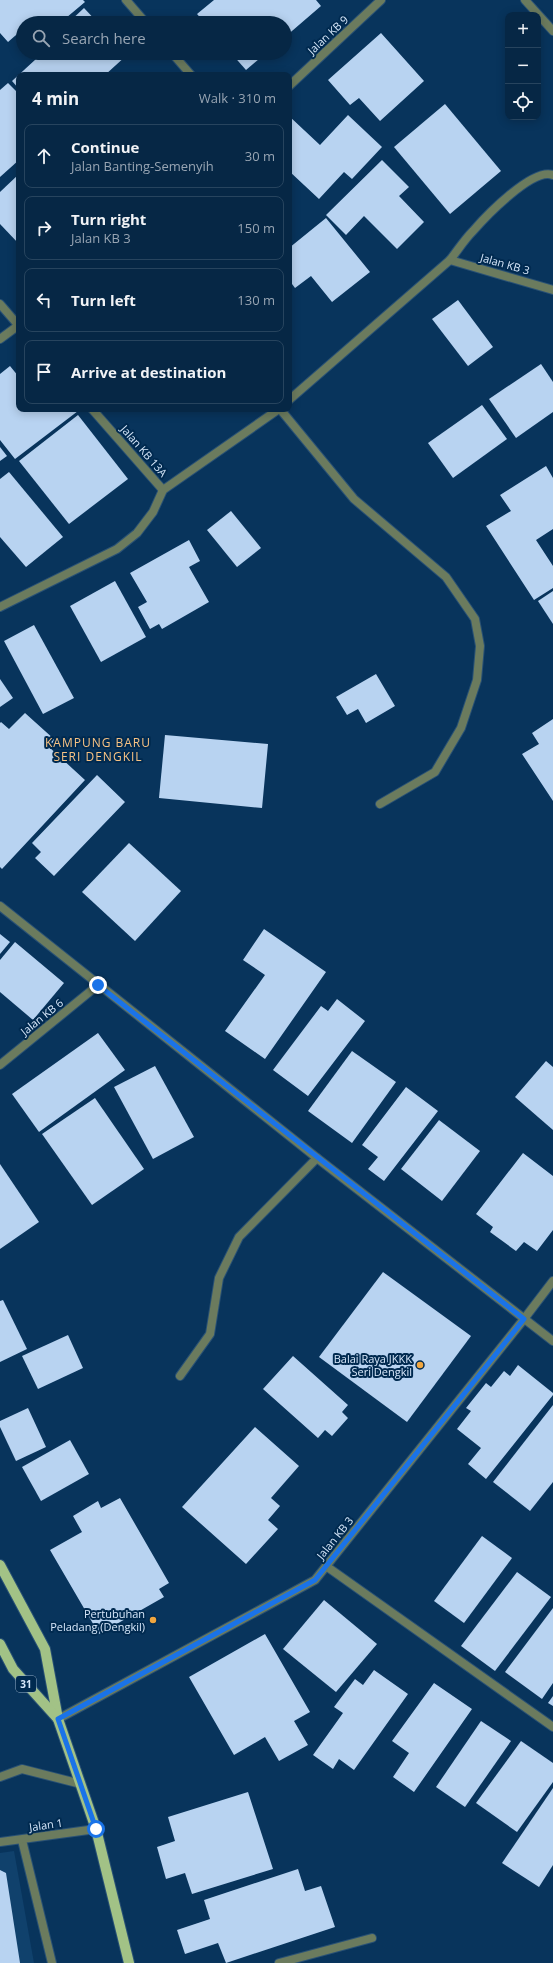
<!DOCTYPE html>
<html lang="en">
<head>
<meta charset="utf-8">
<style>
  :root { --surface:#062745; --page:#0f2f4c; --text:#f1f3f6; --muted:#98a5b3; --line:#27445e }
  body { margin:0; font-family:"Open Sans",sans-serif; background:var(--page); color:var(--text) }
  .controls { position:absolute; right:12px; top:12px; display:grid; overflow:hidden; border-radius:8px; box-shadow:0 2px 10px #0003 }
  .controls button { width:36px; height:36px; display:grid; place-items:center; padding:0; border:0; border-bottom:1px solid var(--line); background:var(--surface); color:var(--text); font:20px sans-serif }
  .stop { position:absolute; width:12px; height:12px; margin:-9px; border:3px solid #1a73e8; border-radius:50%; background:#fff }
  .stop.end { background:#1a73e8; border-color:#fff; box-shadow:0 1px 4px #0008 }
  .list { margin:0; padding:0; list-style:none }
  h2 { display:flex; justify-content:space-between; align-items:center; height:52px; margin:0; padding:0 16px; font-size:17px }
  h2 small { font-size:13px; font-weight:400; color:var(--muted) }
  .list li { display:grid; grid-template-columns:26px 1fr auto; gap:12px; align-items:center; box-sizing:border-box; height:64px; margin:0 8px 8px; padding:0 8px; border:1px solid var(--line); border-radius:8px }
  .list b { display:block; font-size:15px; white-space:nowrap }
  .list p { margin:0; font-size:13px; white-space:nowrap; color:var(--muted) }
  .list em { font-size:13px; font-style:normal; color:var(--muted) }
  .icon { flex:none; width:22px; height:22px; fill:none; stroke:currentColor; stroke-width:2; stroke-linecap:round; stroke-linejoin:round }
  .map { position:relative; flex:none; width:553px; height:1963px; overflow:hidden }
  .search { position:absolute; background:var(--surface); box-shadow:0 2px 10px #0003; left:16px; top:16px; width:276px; height:44px; display:flex; align-items:center; gap:10px; box-sizing:border-box; padding:0 14px; border-radius:22px; color:var(--muted); font-size:15px }
  .panel { position:absolute; background:var(--surface); box-shadow:0 2px 10px #0003; left:16px; top:72px; width:276px; height:340px; border-radius:8px }
  .map>svg:first-child { display:block }
  .built { fill:#10416c }
  .building { fill:#b8d3f1 }
  .lines { fill:none; stroke-linecap:round; stroke-linejoin:round }
  .lane-casing { stroke:#295175; stroke-width:10 }
  .street-casing { stroke:#295175; stroke-width:10 }
  .primary-casing { stroke:#295175; stroke-width:12 }
  .lane { stroke:#6b7b5e; stroke-width:8 }
  .street { stroke:#6b7b5e; stroke-width:8 }
  .primary { stroke:#a2c286; stroke-width:10 }
  .route { stroke:#1a73e8; stroke-width:5 }
  .poi-dot { fill:#f1a63f; stroke:#002a50; stroke-width:1.5 }
  .labels { text-anchor:middle; stroke-width:4; stroke-linejoin:round; paint-order:stroke }
  .shield { fill:#002a50; stroke:#96afc8; stroke-width:1 }
  .shield-label { font-size:10px; font-weight:bold; fill:#d7e8fb }
  .street-label { font-size:11px; fill:#d7e8fb; stroke:#002a50 }
  .poi-label { font-size:11px; fill:#d7e8fb; stroke:#002a50; text-anchor:end }
  .neighbourhood-label { font-size:12px; letter-spacing:1px; fill:#f8c384; stroke:#002a50 }
</style>
</head>
<body>
<div class="map">
<svg width="553" height="1963" viewBox="0 0 553 1963">
  <rect width="100%" height="100%" fill="#08345c"/>
  <polygon class="built" points="14,1851 34,1963 0,1963 0,1853"/>
  <g class="building">
    <polygon points="0,0 83,0 85,2 60,23 23,23 23,29 8,42 0,33"/>
    <polygon points="214,0 316,0 321,6 285,37 285,23 205,23 197,14"/>
    <polygon points="84,8 98,23 68,23"/>
    <polygon points="381,33 424,81 380,121 359,98 350,105 328,80"/>
    <polygon points="35,53 125,53 127,55 105,75 19,75 19,89 12,81 36,59 33,55"/>
    <polygon points="231,53 266,53 246,70"/>
    <polygon points="8,83 19,94 19,160 0,177 0,90"/>
    <polygon points="445,104 501,171 450,214 394,147"/>
    <polygon points="348,115 382,147 352,179 344,172 319,199 289,171 289,116 320,145"/>
    <polygon points="382,160 409,187 399,196 424,222 397,249 364,216 346,235 326,215"/>
    <polygon points="19,174 19,244 0,224 0,192"/>
    <polygon points="326,218 370,272 332,302 311,276 295,288 289,280 289,248"/>
    <polygon points="458,300 493,347 468,366 432,319"/>
    <polygon points="541,364 553,382 553,412 516,438 489,399"/>
    <polygon points="10,366 19,377 19,409 76,409 78,411 15,459 0,440 0,374"/>
    <polygon points="482,405 507,439 453,478 428,443"/>
    <polygon points="78,415 128,479 69,524 19,461"/>
    <polygon points="0,447 7,456 0,461"/>
    <polygon points="546,466 553,478 553,529 536,540 553,566 553,588 534,600 486,526 511,511 500,495"/>
    <polygon points="9,472 63,537 26,567 0,537 0,479"/>
    <polygon points="231,511 261,548 237,567 207,530"/>
    <polygon points="189,540 200,561 189,567 209,602 162,629 159,624 150,629 138,607 147,602 130,573"/>
    <polygon points="115,581 146,637 101,662 70,606"/>
    <polygon points="553,591 553,624 538,601"/>
    <polygon points="34,625 74,698 43,714 4,641"/>
    <polygon points="376,674 395,706 366,723 358,709 347,715 336,697"/>
    <polygon points="0,679 13,698 0,707"/>
    <polygon points="25,713 55,740 49,747 85,780 2,869 0,867 0,723 1,722 9,729"/>
    <polygon points="553,719 553,801 522,754 539,744 532,733"/>
    <polygon points="165,735 268,744 262,808 159,798"/>
    <polygon points="97,775 125,802 54,876 35,858 41,852 32,843"/>
    <polygon points="129,843 181,891 135,941 82,892"/>
    <polygon points="264,929 326,972 265,1059 225,1031 265,975 243,960"/>
    <polygon points="0,934 10,942 0,954"/>
    <polygon points="15,942 64,983 33,1020 0,992 0,960"/>
    <polygon points="337,999 365,1021 308,1096 273,1070 321,1006 328,1011"/>
    <polygon points="98,1033 125,1070 39,1132 12,1094"/>
    <polygon points="352,1051 396,1082 352,1143 308,1111"/>
    <polygon points="546,1061 553,1067 553,1130 515,1097"/>
    <polygon points="155,1066 194,1137 153,1159 114,1087"/>
    <polygon points="406,1087 438,1111 384,1181 368,1169 378,1157 362,1145"/>
    <polygon points="95,1098 144,1169 92,1205 42,1134"/>
    <polygon points="439,1120 480,1151 442,1201 401,1169"/>
    <polygon points="523,1153 553,1176 553,1230 537,1251 524,1242 516,1251 490,1232 493,1227 476,1214"/>
    <polygon points="0,1164 39,1222 0,1249"/>
    <polygon points="383,1272 471,1336 407,1422 319,1357"/>
    <polygon points="3,1300 27,1349 0,1362 0,1301"/>
    <polygon points="68,1335 83,1368 38,1389 22,1356"/>
    <polygon points="293,1356 348,1405 342,1412 348,1418 332,1436 325,1430 318,1438 263,1389"/>
    <polygon points="518,1365 553,1393 553,1395 486,1479 468,1464 481,1448 457,1429 471,1411 466,1408 486,1383 491,1387 504,1371 510,1376"/>
    <polygon points="553,1405 553,1482 530,1511 493,1482"/>
    <polygon points="28,1408 46,1447 16,1461 0,1427 0,1421"/>
    <polygon points="255,1427 299,1466 271,1498 280,1506 268,1520 278,1529 246,1564 182,1507"/>
    <polygon points="70,1440 89,1474 41,1501 22,1467"/>
    <polygon points="120,1498 169,1583 159,1589 164,1597 99,1634 50,1550 82,1532 73,1516 98,1501 101,1508"/>
    <polygon points="482,1536 512,1558 464,1623 434,1601"/>
    <polygon points="517,1572 551,1597 495,1671 461,1646"/>
    <polygon points="324,1600 377,1644 336,1692 283,1649"/>
    <polygon points="553,1608 553,1683 542,1699 505,1672"/>
    <polygon points="265,1634 310,1712 294,1721 308,1745 279,1761 265,1737 234,1755 189,1677"/>
    <polygon points="374,1670 408,1694 354,1770 339,1759 333,1769 313,1755 343,1713 334,1707 355,1679 363,1685"/>
    <polygon points="434,1683 472,1709 414,1792 393,1777 409,1753 392,1741"/>
    <polygon points="553,1696 553,1706 548,1703"/>
    <polygon points="481,1721 511,1741 465,1807 436,1787"/>
    <polygon points="521,1741 553,1763 553,1782 517,1832 476,1803"/>
    <polygon points="553,1788 553,1865 539,1887 502,1863"/>
    <polygon points="248,1792 273,1869 192,1894 185,1873 166,1879 157,1847 175,1841 168,1817"/>
    <polygon points="298,1869 305,1891 321,1886 335,1927 226,1963 218,1943 185,1954 177,1930 210,1919 204,1900"/>
    <polygon points="0,1870 6,1873 20,1963 0,1963"/>
  </g>
  <g class="lines">
    <g class="lane-casing">
      <g id="lane">
        <polyline points="280,409 354,499 446,577 475,619 480,646 477,680 461,728 435,772 380,804"/>
        <polyline points="180,1376 210,1334 219,1278 239,1237 317,1158"/>
        <polyline points="0,1777 22,1769 81,1784"/>
        <polyline points="22,1840 52,1963"/>
        <polyline points="279,1963 372,1938"/>
      </g>
    </g>
    <g class="street-casing">
      <g id="street">
        <polyline points="126,0 146,23"/>
        <polyline points="525,0 553,31"/>
        <polyline points="172,53 191,75"/>
        <polyline points="289,86 381,0"/>
        <polyline points="450,260 553,290"/>
        <polyline points="0,304 19,326"/>
        <polyline points="0,339 19,325"/>
        <path d="M289,400L450,260C458,250 464,240 473,231C486,216 533,167 553,175"/>
        <polyline points="92,409 163,490"/>
        <polyline points="0,607 117,549 137,533 153,512 163,490 279,409"/>
        <polyline points="0,906 317,1158 553,1341"/>
        <polyline points="0,1065 98,985"/>
        <polyline points="326,1566 553,1727"/>
        <polyline points="58,1719 315,1580 524,1319 553,1281"/>
        <polyline points="0,1842 96,1829"/>
      </g>
    </g>
    <g class="primary-casing">
      <g id="primary">
        <polyline points="0,1565 45,1649 58,1719 96,1829 129,1963"/>
        <polyline points="0,1644 13,1669 58,1719"/>
      </g>
    </g>
    <use href="#lane" class="lane"/>
    <use href="#street" class="street"/>
    <use href="#primary" class="primary"/>
  </g>
  <g class="lines">
    <polyline class="route" points="96,1829 58,1719 315,1580 524,1319 98,985"/>
  </g>
  <g class="poi-dot">
    <circle cx="420" cy="1365" r="4"/>
    <circle cx="153" cy="1620" r="4"/>
  </g>
  <g class="labels">
    <rect class="shield" x="16" y="1676" width="20" height="16" rx="3"/>
    <g class="shield-label">
      <text x="26" y="1688">31</text>
    </g>
    <g class="street-label">
      <text transform="translate(328 35) rotate(-43)" y="4">Jalan KB 9</text>
      <text transform="translate(505 264) rotate(16)" y="4">Jalan KB 3</text>
      <text transform="translate(144 451) rotate(49)" y="4">Jalan KB 13A</text>
      <text transform="translate(42 1017) rotate(-39)" y="4">Jalan KB 6</text>
      <text transform="translate(335 1538) rotate(-51)" y="4">Jalan KB 3</text>
      <text transform="translate(46 1825) rotate(-8)" y="4">Jalan 1</text>
    </g>
    <g class="poi-label">
      <text x="412" y="1363">Balai Raya JKKK<tspan x="412" dy="13">Seri Dengkil</tspan></text>
      <text x="145" y="1618">Pertubuhan<tspan x="145" dy="13">Peladang (Dengkil)</tspan></text>
    </g>
    <g class="neighbourhood-label">
      <text x="98" y="747">KAMPUNG BARU<tspan x="98" dy="14">SERI DENGKIL</tspan></text>
    </g>
  </g>
</svg>
<div class="controls">
<button>+</button>
<button>−</button>
<button><svg class="icon" aria-label="locate" viewBox="0 0 24 24"><circle cx="12" cy="12" r="6"/><path d="M12 2v4M12 18v4M2 12h4M18 12h4"/></svg></button>
</div>
<div class="stop" style="left:96px;top:1829px"></div>
<div class="stop end" style="left:98px;top:985px"></div>
<div class="search"><svg class="icon" aria-label="search" viewBox="0 0 24 24"><circle cx="10" cy="10" r="6"/><path d="M15 15l6 6"/></svg>Search here</div>
<section class="panel">
<h2>4 min<small>Walk · 310 m</small></h2>
<ul class="list">
<li><svg class="icon" aria-label="ahead" viewBox="0 0 24 24"><path d="M12 20V5M6 11l6-6 6 6"/></svg><div><b>Continue</b><p>Jalan Banting-Semenyih</p></div><em>30 m</em></li>
<li><svg class="icon" aria-label="right" viewBox="0 0 24 24"><path d="M7 20v-9h11M14 6l5 5-5 5"/></svg><div><b>Turn right</b><p>Jalan KB 3</p></div><em>150 m</em></li>
<li><svg class="icon" aria-label="left" viewBox="0 0 24 24"><path d="M17 20v-9H6M10 6l-5 5 5 5"/></svg><div><b>Turn left</b></div><em>130 m</em></li>
<li><svg class="icon" aria-label="arrive" viewBox="0 0 24 24"><path d="M6 21V4h12l-3 4 3 4H6"/></svg><div><b>Arrive at destination</b></div></li>
</ul>
</section>
</div>
</body>
</html>
